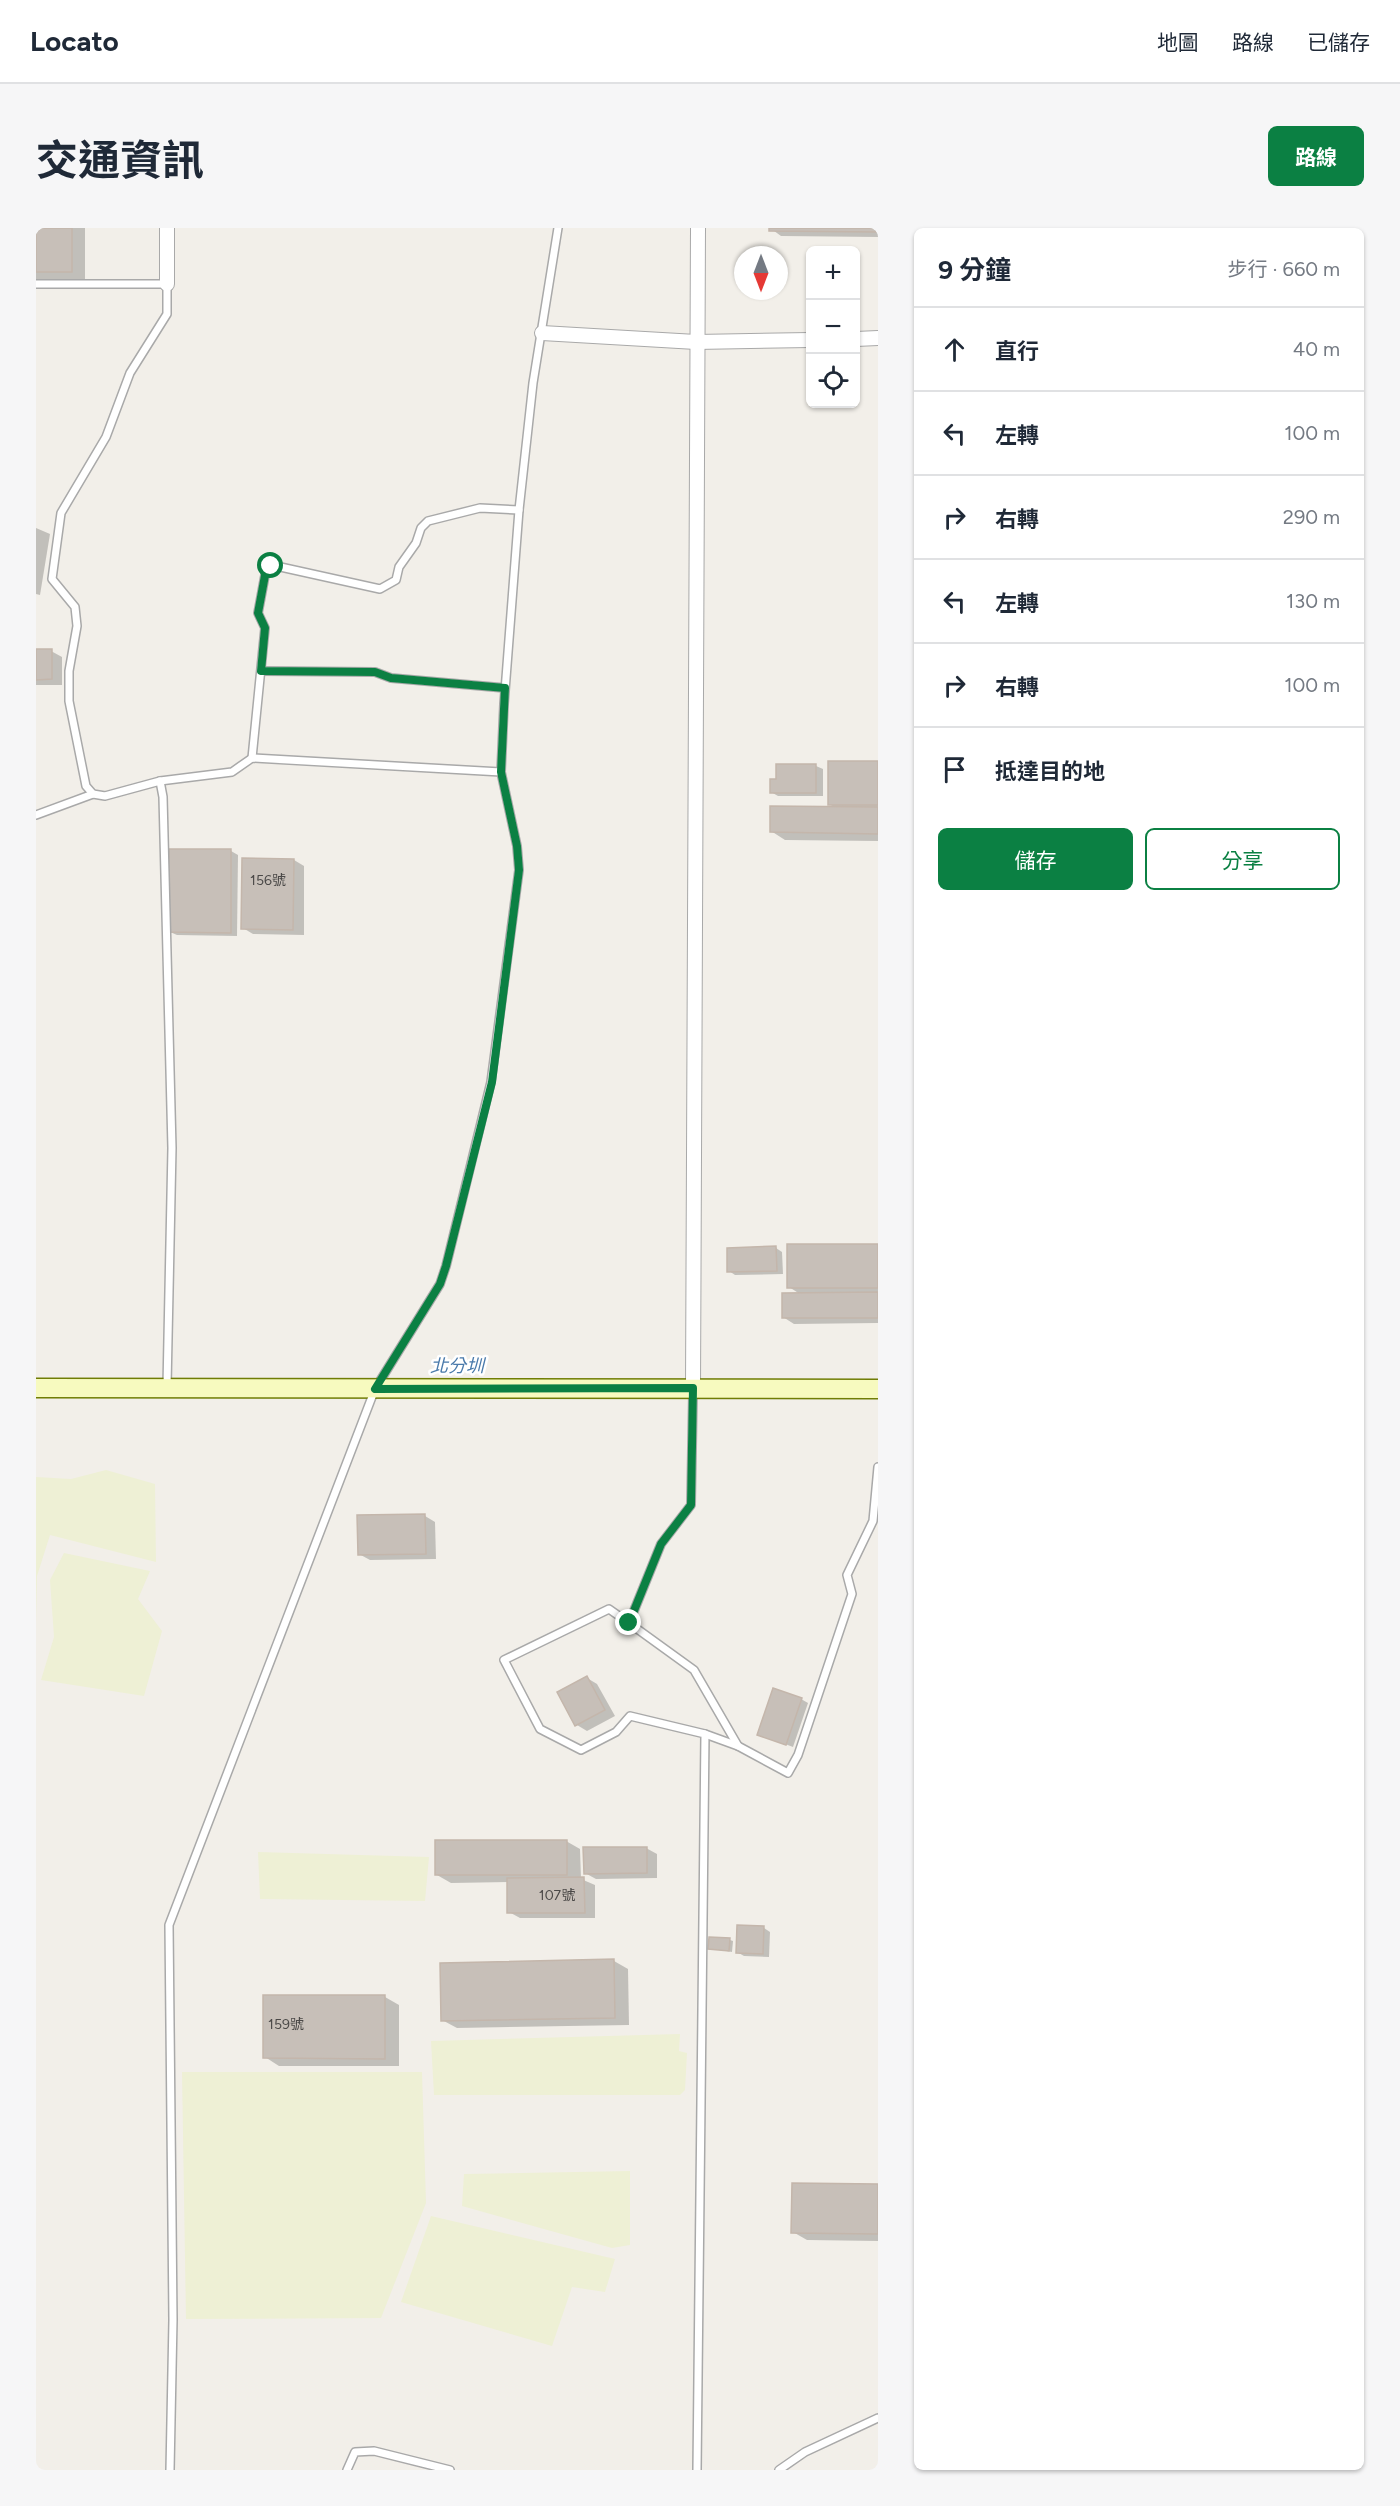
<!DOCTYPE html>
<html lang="zh-TW">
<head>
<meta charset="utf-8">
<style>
  :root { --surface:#fff; --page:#f6f6f7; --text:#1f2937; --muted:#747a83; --line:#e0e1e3; --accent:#0b8043 }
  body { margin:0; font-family:Figtree,"Noto Sans TC",sans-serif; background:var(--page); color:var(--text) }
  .controls { position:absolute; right:18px; top:18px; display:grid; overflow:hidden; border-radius:9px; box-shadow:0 2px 4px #0004 }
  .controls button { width:54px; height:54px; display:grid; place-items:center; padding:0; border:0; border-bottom:2px solid var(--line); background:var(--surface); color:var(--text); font:30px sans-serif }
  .compass { position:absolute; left:698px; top:18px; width:54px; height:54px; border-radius:50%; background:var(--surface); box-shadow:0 2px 4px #0004; rotate:180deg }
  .stop { position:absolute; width:18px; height:18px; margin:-14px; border:4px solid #0b8043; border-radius:50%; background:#fff }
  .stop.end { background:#0b8043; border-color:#fff; box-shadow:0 2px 6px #0008 }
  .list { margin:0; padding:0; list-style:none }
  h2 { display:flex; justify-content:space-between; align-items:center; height:78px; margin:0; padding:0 24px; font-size:26px }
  h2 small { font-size:20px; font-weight:400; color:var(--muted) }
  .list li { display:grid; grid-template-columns:39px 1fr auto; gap:18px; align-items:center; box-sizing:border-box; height:84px; padding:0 24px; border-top:2px solid var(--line) }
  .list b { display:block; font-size:22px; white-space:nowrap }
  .list em { font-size:20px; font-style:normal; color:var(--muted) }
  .actions { display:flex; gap:12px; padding:18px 24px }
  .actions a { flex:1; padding:14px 0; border:2px solid var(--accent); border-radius:9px; text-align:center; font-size:21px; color:var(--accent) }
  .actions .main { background:var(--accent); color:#fff }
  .icon { flex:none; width:33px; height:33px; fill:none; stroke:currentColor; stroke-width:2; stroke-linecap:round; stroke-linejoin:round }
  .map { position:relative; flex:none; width:842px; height:2242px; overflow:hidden; border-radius:9px }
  header { display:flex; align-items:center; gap:36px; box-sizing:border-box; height:84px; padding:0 30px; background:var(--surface); border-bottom:2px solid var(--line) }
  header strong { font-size:28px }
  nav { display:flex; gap:33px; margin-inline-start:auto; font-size:21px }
  .intro { display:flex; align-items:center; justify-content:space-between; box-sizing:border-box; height:144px; padding:0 36px }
  h1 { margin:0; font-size:42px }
  .button { padding:15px 27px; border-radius:9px; background:var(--accent); color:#fff; font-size:21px; font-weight:700 }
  main { display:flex; gap:36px; padding:0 36px }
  aside { flex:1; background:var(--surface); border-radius:9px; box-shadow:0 2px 4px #0004 }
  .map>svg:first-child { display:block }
  .farmland { fill:#eef0d5 }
  .shadow { fill:#0003 }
  .building { fill:#c7bfb8; stroke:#c4b6ab; stroke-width:1.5 }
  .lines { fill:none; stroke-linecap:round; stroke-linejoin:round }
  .lane-casing { stroke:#a9a9a9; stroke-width:10 }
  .street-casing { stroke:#a9a9a9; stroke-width:16 }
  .secondary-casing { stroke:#707d05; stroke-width:21 }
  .lane { stroke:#fff; stroke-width:7 }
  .street { stroke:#fff; stroke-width:14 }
  .secondary { stroke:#f7fabf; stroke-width:18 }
  .route { stroke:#0b8043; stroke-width:8 }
  .labels { text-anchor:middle; stroke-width:5; stroke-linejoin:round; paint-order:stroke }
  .number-label { font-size:14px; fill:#4b4948 }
  .water-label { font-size:18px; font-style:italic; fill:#4a7aab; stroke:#fff }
</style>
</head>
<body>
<header>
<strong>Locato</strong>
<nav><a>地圖</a><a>路線</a><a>已儲存</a></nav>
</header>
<div class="intro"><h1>交通資訊</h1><a class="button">路線</a></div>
<main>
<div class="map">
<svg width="842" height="2242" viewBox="0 0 842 2242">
  <rect width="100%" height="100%" fill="#f2efe9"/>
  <g class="farmland">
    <polygon points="70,1242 119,1256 120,1334 14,1307 1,1348 0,1394 0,1249 35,1251"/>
    <polygon points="28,1325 114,1343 102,1371 126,1403 108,1468 5,1452 18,1409 14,1352"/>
    <polygon points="222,1624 393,1629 389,1673 224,1671"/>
    <polygon points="644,1806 643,1823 651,1825 649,1862 644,1867 398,1867 395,1813"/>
    <polygon points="146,1844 386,1844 390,1975 345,2090 150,2091"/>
    <polygon points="594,1943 594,2017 576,2020 426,1978 428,1946"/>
    <polygon points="395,1988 579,2031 569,2064 536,2059 516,2118 365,2074"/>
  </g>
  <g class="shadow">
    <rect x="0" y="0" width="49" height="51"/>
    <polygon points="734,0 842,0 842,9 745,8"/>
    <polygon points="0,300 14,306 4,367 0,366"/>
    <polygon points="0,423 15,423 26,429 26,457 0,457"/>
    <polygon points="842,535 842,613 749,612 735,603 800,580 793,576"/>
    <polygon points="780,538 787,541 787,568 742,568 735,564 742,552"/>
    <polygon points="195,623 202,627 201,708 141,707 134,704"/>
    <polygon points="258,632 268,638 268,707 217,706 207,700"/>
    <polygon points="842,1018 842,1095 758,1096 747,1089 764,1066 753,1059"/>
    <polygon points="740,1020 746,1024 747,1046 699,1047 693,1043"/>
    <polygon points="389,1288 399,1294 400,1331 334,1332 323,1326"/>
    <polygon points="551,1450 561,1456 579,1488 551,1503 541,1497"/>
    <polygon points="765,1471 772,1475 757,1519 723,1506"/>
    <polygon points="530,1613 544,1621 545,1651 559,1657 559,1690 484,1690 473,1684 473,1654 415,1655 401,1647"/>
    <polygon points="610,1620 621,1626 621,1650 560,1651 549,1645"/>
    <polygon points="728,1700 734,1704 733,1729 708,1728 701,1724"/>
    <polygon points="694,1712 697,1713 696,1724 674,1720"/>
    <polygon points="578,1733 592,1741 593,1797 421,1800 406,1792"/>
    <polygon points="349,1769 363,1777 363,1838 243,1838 229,1829"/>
    <polygon points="842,1958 842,2013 771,2012 757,2004"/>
  </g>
  <g class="building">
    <rect x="0" y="0" width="36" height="44"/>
    <polygon points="733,0 842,0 842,4 733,3"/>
    <polygon points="0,421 16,421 16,451 0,452"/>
    <rect x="792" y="533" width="50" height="44"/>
    <polygon points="740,536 780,536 780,565 734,565 734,551 740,551"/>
    <polygon points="734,578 842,579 842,606 734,604"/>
    <polygon points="133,621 195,621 195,705 132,704"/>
    <polygon points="206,630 258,631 257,702 205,701"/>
    <rect x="751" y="1016" width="91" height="44"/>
    <polygon points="740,1018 741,1043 691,1044 691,1020"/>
    <polygon points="842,1064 842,1090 746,1090 746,1065"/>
    <polygon points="389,1286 390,1326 322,1327 321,1287"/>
    <polygon points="551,1448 569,1482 539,1498 521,1464"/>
    <polygon points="737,1460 766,1470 750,1517 721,1507"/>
    <rect x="399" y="1612" width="132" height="35"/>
    <polygon points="547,1619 611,1619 611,1645 548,1646"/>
    <polygon points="548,1649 549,1685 471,1685 471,1650"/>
    <polygon points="701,1697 728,1698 727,1726 700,1725"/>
    <polygon points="673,1709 694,1710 693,1723 672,1721"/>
    <polygon points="578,1731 579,1790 405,1793 404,1735"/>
    <polygon points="227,1767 349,1767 349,1831 227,1830"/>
    <polygon points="756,1955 842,1956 842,2006 755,2005"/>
  </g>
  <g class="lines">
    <g class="lane-casing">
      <g id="lane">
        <polyline points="0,56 131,56 131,86 94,145 70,209 25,285 16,351 39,379 41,398 33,443 33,473 50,558 57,566 69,568 124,553 127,569 136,920 131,1158"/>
        <polyline points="225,443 339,444 355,450 469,460"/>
        <polyline points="216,530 229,400 222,385 230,342 235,337 240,338 344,361 360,352 363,339 380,315 385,300 392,293 444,280 483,282"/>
        <polyline points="124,553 196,544 216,530 465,544"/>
        <polyline points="0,587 57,566"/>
        <polyline points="657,1163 655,1277 625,1316 593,1395 573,1381 468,1432 504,1501 545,1522 580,1504 594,1488 669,1506 661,2242"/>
        <polyline points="593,1395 658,1442 702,1518 752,1545 762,1527 816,1366 811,1347 837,1293 842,1239"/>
        <polyline points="669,1506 702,1518"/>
        <polyline points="134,2242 137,2092 133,1697 339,1161 404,1056 410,1038 455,854 483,642 481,618 465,544 468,476 483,282 497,155 522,0"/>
        <polyline points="311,2242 319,2224 338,2223 414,2242"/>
        <polyline points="743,2242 769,2224 842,2190"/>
      </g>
    </g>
    <g class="street-casing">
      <g id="street">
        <polyline points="131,56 131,0"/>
        <polyline points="506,105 660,114 774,112"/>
        <polyline points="820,111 842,110"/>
        <polyline points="657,1160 662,0"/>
      </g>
    </g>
    <g class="secondary-casing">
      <polyline id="secondary" points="0,1160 842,1161"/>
    </g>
    <use href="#lane" class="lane"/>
    <use href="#street" class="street"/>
    <use href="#secondary" class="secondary"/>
  </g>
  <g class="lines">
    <polyline class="route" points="235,338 230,342 222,385 229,400 225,443 339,444 355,450 469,460 465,544 481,618 483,642 456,854 410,1038 404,1056 339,1161 657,1160 655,1277 625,1316 593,1395"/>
  </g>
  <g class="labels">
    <g class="number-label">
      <text x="232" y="657">156號</text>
      <text x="521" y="1672">107號</text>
      <text x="250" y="1801">159號</text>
    </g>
    <g class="water-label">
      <text x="421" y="1144">北分圳</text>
    </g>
  </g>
</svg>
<div class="controls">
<button>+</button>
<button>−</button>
<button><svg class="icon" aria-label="locate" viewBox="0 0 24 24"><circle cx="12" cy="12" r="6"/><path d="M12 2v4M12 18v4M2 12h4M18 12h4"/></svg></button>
</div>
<svg class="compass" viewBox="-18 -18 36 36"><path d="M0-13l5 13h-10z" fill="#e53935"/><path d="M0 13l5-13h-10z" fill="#747a83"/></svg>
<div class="stop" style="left:235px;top:338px"></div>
<div class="stop end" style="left:593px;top:1395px"></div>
</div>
<aside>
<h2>9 分鐘<small>步行 · 660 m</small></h2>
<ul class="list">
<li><svg class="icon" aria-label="ahead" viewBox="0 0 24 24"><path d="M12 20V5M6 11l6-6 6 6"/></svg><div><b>直行</b></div><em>40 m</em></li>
<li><svg class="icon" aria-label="left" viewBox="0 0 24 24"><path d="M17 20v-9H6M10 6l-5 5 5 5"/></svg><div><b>左轉</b></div><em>100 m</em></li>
<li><svg class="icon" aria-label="right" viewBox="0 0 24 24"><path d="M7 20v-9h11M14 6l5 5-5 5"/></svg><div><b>右轉</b></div><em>290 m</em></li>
<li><svg class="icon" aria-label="left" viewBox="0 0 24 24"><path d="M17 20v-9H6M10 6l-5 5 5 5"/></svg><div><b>左轉</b></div><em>130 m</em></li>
<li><svg class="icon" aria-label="right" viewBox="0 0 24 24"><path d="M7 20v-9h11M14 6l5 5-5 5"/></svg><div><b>右轉</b></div><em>100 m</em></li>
<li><svg class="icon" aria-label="arrive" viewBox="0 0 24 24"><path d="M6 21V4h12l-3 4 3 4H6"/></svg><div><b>抵達目的地</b></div></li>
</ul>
<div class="actions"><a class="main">儲存</a><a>分享</a></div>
</aside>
</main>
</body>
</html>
